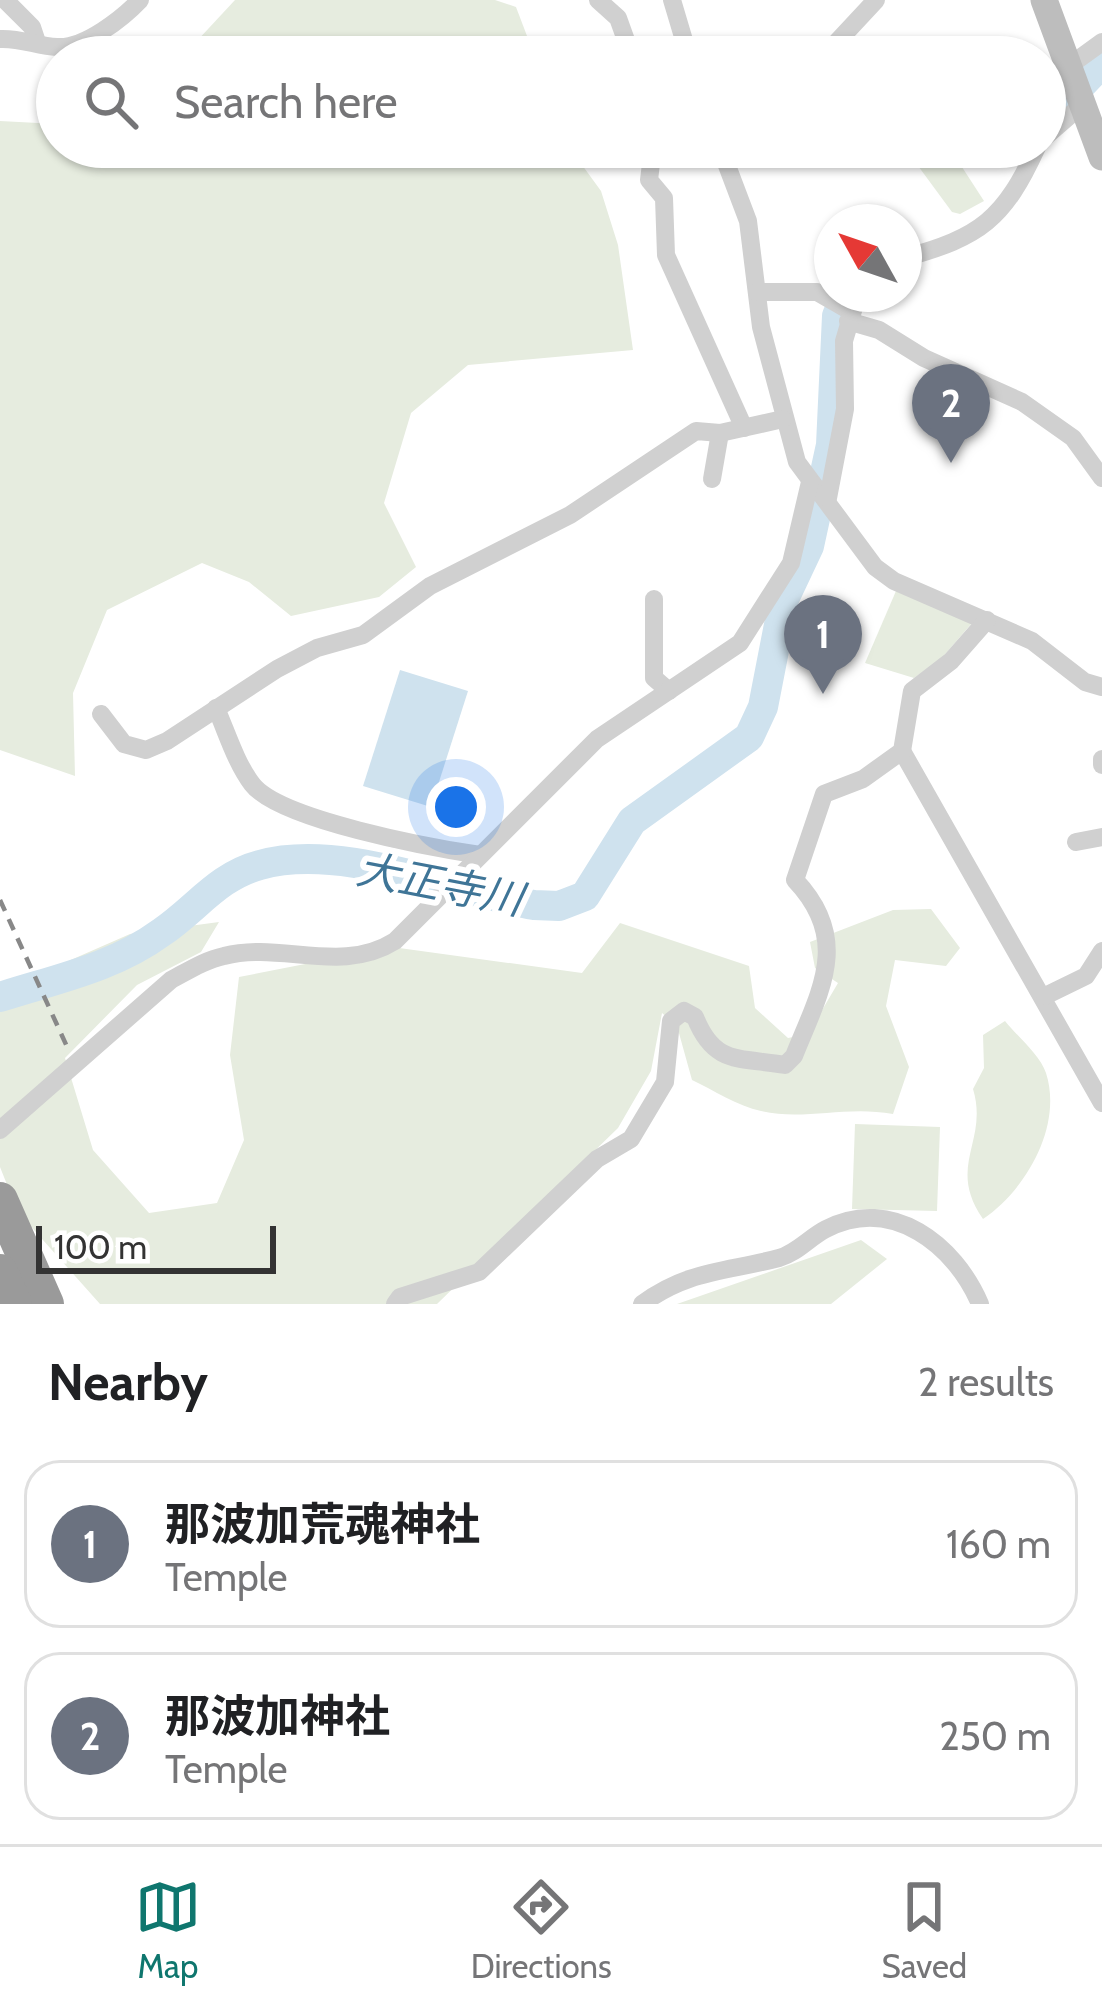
<!DOCTYPE html>
<html lang="en">
<head>
<meta charset="utf-8">
<style>
  :root { --surface:#fff; --page:#f2f2f2; --text:#202124; --muted:#757577; --line:#e0e0e0; --accent:#0f766e }
  body { margin:0; font-family:Cabin,"Noto Sans JP",sans-serif; background:var(--page); color:var(--text) }
  .compass { position:absolute; left:814px; top:204px; width:108px; height:108px; border-radius:50%; background:var(--surface); box-shadow:0 3px 9px #0004; rotate:310deg }
  .scale { position:absolute; left:36px; bottom:30px; width:240px; box-sizing:border-box; padding-left:12px; border:6px solid #333; border-top:0; font-size:33px; line-height:42px; white-space:nowrap; color:#333; -webkit-text-stroke:9px #fff; paint-order:stroke }
  .you { position:absolute; left:456px; top:807px; width:42px; height:42px; margin:-30px; border:9px solid #fff; border-radius:50%; background:#1a73e8; box-shadow:0 0 0 18px #1a73e833 }
  .badge { display:grid; place-items:center; width:78px; height:78px; border-radius:50%; background:var(--accent); color:#fff; font-size:39px; font-weight:700 }
  .pin { position:absolute; translate:-50% -99px; filter:drop-shadow(0 3px 6px #0008) }
  .pin::after { content:''; position:absolute; top:63px; width:42px; height:36px; background:inherit; clip-path:polygon(0 0,100% 0,50% 100%) }
  .list { margin:0; padding:0; list-style:none }
  h2 { display:flex; justify-content:space-between; align-items:center; height:156px; margin:0; padding:0 48px; font-size:51px }
  h2 small { font-size:39px; font-weight:400; color:var(--muted) }
  .list li { display:grid; grid-template-columns:78px 1fr auto; gap:36px; align-items:center; box-sizing:border-box; height:168px; margin:0 24px 24px; padding:0 24px; border:3px solid var(--line); border-radius:36px }
  .list b { display:block; font-size:45px; white-space:nowrap }
  .list p { margin:0; font-size:39px; white-space:nowrap; color:var(--muted) }
  .list em { font-size:39px; font-style:normal; color:var(--muted) }
  .icon { flex:none; width:66px; height:66px; fill:none; stroke:currentColor; stroke-width:2; stroke-linecap:round; stroke-linejoin:round }
  .map { position:relative; flex:none; width:1102px; height:1304px; overflow:hidden }
  .search { position:absolute; background:var(--surface); box-shadow:0 3px 9px #0004; left:36px; right:36px; top:36px; height:132px; display:flex; align-items:center; gap:30px; box-sizing:border-box; padding:0 42px; border-radius:66px; color:var(--muted); font-size:45px }
  .sheet { height:540px; background:var(--surface) }
  nav { display:flex; justify-content:space-around; align-items:center; box-sizing:border-box; height:168px; border-top:3px solid var(--line); background:var(--surface); font-size:33px; color:var(--muted) }
  nav a { display:grid; justify-items:center; gap:6px }
  nav .on { color:var(--accent) }
  .map>svg:first-child { display:block }
  .green { fill:#e6ecdf }
  .water { fill:#cfe2ee }
  .lines { fill:none; stroke-linecap:round; stroke-linejoin:round }
  .river { stroke:#cfe2ee; stroke-width:30 }
  .street { stroke:#d0d0d0; stroke-width:18 }
  .secondary { stroke:#bdbdbd; stroke-width:27 }
  .highway { stroke:#9a9a9a; stroke-width:36 }
  .rail { stroke:#888; stroke-width:4.5; stroke-dasharray:12 9; stroke-linecap:butt }
  .labels { text-anchor:middle; stroke-width:12; stroke-linejoin:round; paint-order:stroke }
  .water-label { font-size:42px; font-style:italic; fill:#3f7597; stroke:#fff }
</style>
</head>
<body>
<div class="map">
<svg width="1102" height="1304" viewBox="0 0 1102 1304">
  <rect width="100%" height="100%" fill="#fff"/>
  <g class="green">
    <polygon points="235,0 495,0 516,7 535,57 182,57"/>
    <polygon points="0,121 57,124 57,147 569,147 601,191 618,245 633,350 468,365 411,413 384,503 416,567 379,597 291,616 249,582 202,563 107,610 73,693 75,776 0,750"/>
    <polygon points="893,147 949,147 984,201 960,214 952,212 913,159"/>
    <polygon points="896,591 972,623 941,659 914,678 865,663"/>
    <path d="M931,909L960,948L946,966L895,960L886,1006L909,1067L893,1114C846,1105 804,1121 761,1111C738,1106 713,1090 692,1080L677,1026L662,1013L651,1071L618,1128L437,1304H100L18,1212L0,1167V991L130,934L219,922L201,952L137,985L65,1058L93,1150L149,1213L217,1203L244,1140L230,1055L239,977L392,947L582,973L620,923L749,966L755,1008L788,1038L808,1034L838,983L815,968L810,942L893,910Z"/>
    <path d="M1005,1021C1017,1036 1040,1055 1046,1073C1063,1126 1026,1190 983,1219C946,1165 989,1142 973,1089L984,1068L983,1035Z"/>
    <polygon points="855,1124 940,1127 937,1211 852,1209"/>
    <polygon points="861,1240 887,1259 831,1304 677,1304"/>
  </g>
  <polygon class="water" points="400,670 468,691 431,807 363,786"/>
  <g class="lines">
    <g class="river">
      <polyline points="1045,123 1102,63"/>
      <path d="M0,997C56,979 113,968 162,932C197,908 218,876 260,865C341,842 453,891 534,905L559,906L585,896L632,821L749,737L763,707L784,599L809,546L831,445L837,316L846,294"/>
    </g>
    <g class="street">
      <polyline points="5,0 32,27 36,39"/>
      <polyline points="598,0 618,18 632,57"/>
      <polyline points="672,0 689,57"/>
      <path d="M0,39C21,38 37,46 57,47C84,49 123,18 140,0"/>
      <polyline points="823,57 876,0"/>
      <polyline points="1069,66 1102,42"/>
      <polyline points="1045,137 1083,104"/>
      <polyline points="653,147 649,180 664,198 666,255 744,428"/>
      <polyline points="720,147 748,221 761,327 797,462 875,567 894,581 1032,641 1085,682 1102,687"/>
      <path d="M904,258C981,237 1004,219 1037,147"/>
      <polyline points="757,292 817,292 850,311"/>
      <polyline points="848,321 879,330 924,358 1022,402 1073,438 1102,478"/>
      <polyline points="712,479 720,433"/>
      <polyline points="828,498 845,409 844,341 858,294"/>
      <polyline points="654,599 654,678 669,691"/>
      <path d="M216,708C227,733 236,763 252,784C279,820 433,848 480,855"/>
      <polyline points="101,714 124,744 146,750 167,741 277,669 317,648 363,635 430,586 570,515 696,431 720,433 783,419"/>
      <polyline points="902,751 1102,1103"/>
      <polyline points="1102,759 1102,765"/>
      <polyline points="1076,842 1102,837"/>
      <polyline points="1045,996 1086,976 1102,951"/>
      <path d="M0,1130L171,980C188,971 205,960 224,956C281,941 341,975 395,941L597,739L740,643L791,563L810,482"/>
      <path d="M395,1304L400,1297L479,1272L597,1159L631,1139L665,1082L671,1021L684,1011L695,1017C714,1065 738,1057 785,1065L794,1056C820,991 852,940 795,880L824,794L863,779L902,751L912,691L951,661L987,620"/>
      <path d="M642,1304C688,1270 726,1272 779,1258C797,1253 810,1237 826,1229C892,1195 955,1245 980,1304"/>
    </g>
    <polyline class="secondary" points="1044,0 1102,157"/>
    <g class="highway">
      <polyline points="0,1200 46,1304"/>
      <polyline points="0,1272 14,1304"/>
    </g>
    <polyline class="rail" points="0,900 69,1051"/>
  </g>
  <g class="labels">
    <g class="water-label">
      <text transform="translate(440 884) rotate(11)" y="15">大正寺川</text>
    </g>
  </g>
</svg>
<svg class="compass" viewBox="-18 -18 36 36"><path d="M0-13l5 13h-10z" fill="#e53935"/><path d="M0 13l5-13h-10z" fill="#757577"/></svg>
<div class="scale">100 m</div>
<div class="you"></div>
<div class="pin badge" style="left:823px;top:694px;background:#6b7280">1</div>
<div class="pin badge" style="left:951px;top:463px;background:#6b7280">2</div>
<div class="search"><svg class="icon" aria-label="search" viewBox="0 0 24 24"><circle cx="10" cy="10" r="6"/><path d="M15 15l6 6"/></svg>Search here</div>
</div>
<section class="sheet">
<h2>Nearby<small>2 results</small></h2>
<ul class="list">
<li><span class="badge" style="background:#6b7280">1</span><div><b>那波加荒魂神社</b><p>Temple</p></div><em>160 m</em></li>
<li><span class="badge" style="background:#6b7280">2</span><div><b>那波加神社</b><p>Temple</p></div><em>250 m</em></li>
</ul>
</section>
<nav>
<a class="on"><svg class="icon" aria-label="map" viewBox="0 0 24 24"><path d="M3 6l6-2 6 2 6-2v14l-6 2-6-2-6 2zM9 4v14M15 6v14"/></svg>Map</a>
<a><svg class="icon" aria-label="directions" viewBox="0 0 24 24"><path d="M12 3l9 9-9 9-9-9zM9 14v-3h6M13 9l2 2-2 2"/></svg>Directions</a>
<a><svg class="icon" aria-label="saved" viewBox="0 0 24 24"><path d="M7 4h10v16l-5-4-5 4z"/></svg>Saved</a>
</nav>
</body>
</html>
